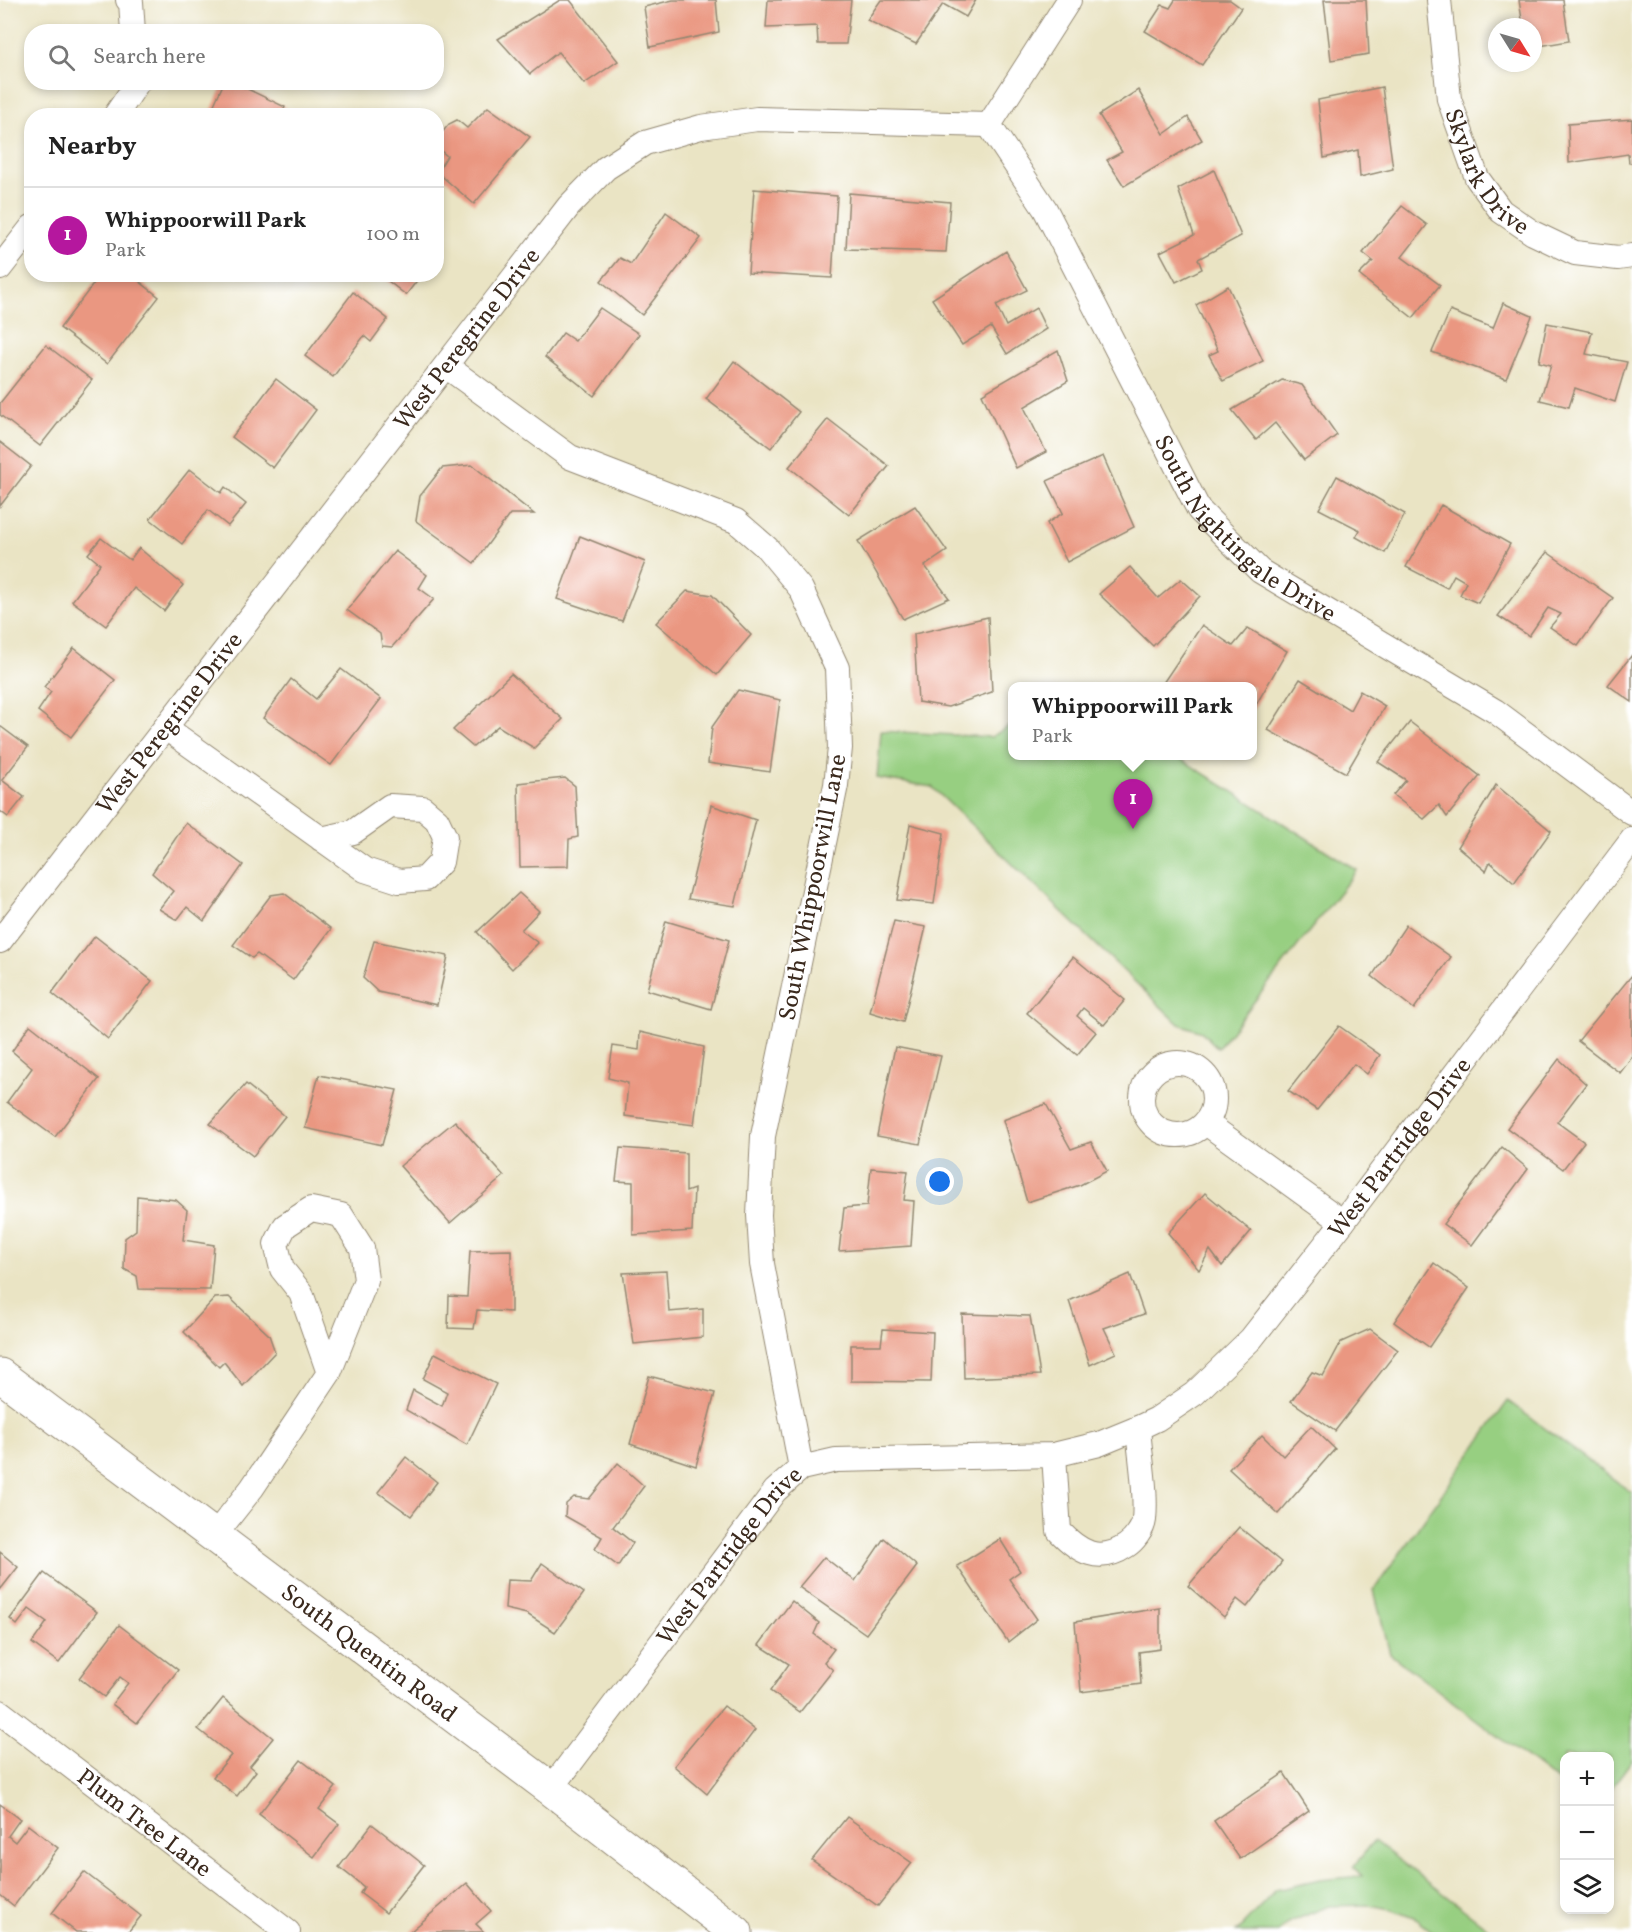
<!DOCTYPE html>
<html lang="en">
<head>
<meta charset="utf-8">
<style>
  :root { --surface:#fff; --page:#f2f2f2; --text:#222; --muted:#767676; --line:#e0e0e0; --accent:#b5179e }
  body { margin:0; font-family:Vollkorn,serif; background:var(--page); color:var(--text) }
  .controls { position:absolute; right:18px; bottom:18px; display:grid; overflow:hidden; border-radius:12px; box-shadow:0 3px 9px #0003 }
  .controls button { width:54px; height:54px; display:grid; place-items:center; padding:0; border:0; border-bottom:2px solid var(--line); background:var(--surface); color:var(--text); font:30px sans-serif }
  .compass { position:absolute; left:1488px; top:18px; width:54px; height:54px; border-radius:50%; background:var(--surface); box-shadow:0 3px 9px #0003; rotate:127deg }
  .you { position:absolute; left:940px; top:1182px; width:21px; height:21px; margin:-15px; border:4px solid #fff; border-radius:50%; background:#1a73e8; box-shadow:0 0 0 9px #1a73e833 }
  .badge { display:grid; place-items:center; width:39px; height:39px; border-radius:50%; background:var(--accent); color:#fff; font-size:20px; font-weight:700 }
  .pin { position:absolute; translate:-50% -50px; filter:drop-shadow(0 2px 3px #0008) }
  .pin::after { content:''; position:absolute; top:32px; width:21px; height:18px; background:inherit; clip-path:polygon(0 0,100% 0,50% 100%) }
  .popup { position:absolute; left:1008px; top:682px; width:249px; height:78px; box-sizing:border-box; display:grid; place-content:center; border-radius:12px; background:var(--surface); filter:drop-shadow(0 2px 4px #0005); font-size:20px; white-space:nowrap; color:var(--muted) }
  .popup b { font-size:22px; color:var(--text) }
  .popup::after { content:''; position:absolute; left:50%; top:100%; margin-left:-12px; border:12px solid transparent; border-top-color:var(--surface) }
  .list { margin:0; padding:0; list-style:none }
  h2 { display:flex; justify-content:space-between; align-items:center; height:78px; margin:0; padding:0 24px; font-size:26px }
  h2 small { font-size:20px; font-weight:400; color:var(--muted) }
  .list li { display:grid; grid-template-columns:39px 1fr auto; gap:18px; align-items:center; box-sizing:border-box; height:96px; padding:0 24px; border-top:2px solid var(--line) }
  .list b { display:block; font-size:22px; white-space:nowrap }
  .list p { margin:0; font-size:20px; white-space:nowrap; color:var(--muted) }
  .list em { font-size:20px; font-style:normal; color:var(--muted) }
  .icon { flex:none; width:33px; height:33px; fill:none; stroke:currentColor; stroke-width:2; stroke-linecap:round; stroke-linejoin:round }
  .map { position:relative; flex:none; width:1632px; height:1932px; overflow:hidden }
  .search { position:absolute; background:var(--surface); box-shadow:0 3px 9px #0003; left:24px; top:24px; width:420px; height:66px; display:flex; align-items:center; gap:15px; box-sizing:border-box; padding:0 21px; border-radius:24px; color:var(--muted); font-size:22px }
  .panel { position:absolute; background:var(--surface); box-shadow:0 3px 9px #0003; left:24px; top:108px; width:420px; height:174px; border-radius:24px }
  .map>svg:first-child { display:block }
  .green { fill:#97cf81; stroke:#697c50; stroke-width:1.5 }
  .building { fill:#ea9781 }
  .lines { fill:none; stroke-linecap:round; stroke-linejoin:round }
  .street-casing { stroke:#928771; stroke-width:26 }
  .secondary-casing { stroke:#928771; stroke-width:35 }
  .street { stroke:#fff; stroke-width:24 }
  .secondary { stroke:#fff; stroke-width:33 }
  .labels { text-anchor:middle; stroke-width:4.5; stroke-linejoin:round; paint-order:stroke }
  .street-label { font-size:24px; fill:#3b2a1e; stroke:#fff }
</style>
</head>
<body>
<div class="map">
<svg width="1632" height="1932" viewBox="0 0 1632 1932">
  <rect width="100%" height="100%" fill="#fff"/>
  <filter id="ink" filterUnits="userSpaceOnUse"><feTurbulence type="fractalNoise" baseFrequency=".0167" numOctaves="2"/><feDisplacementMap in="SourceGraphic" scale="12" xChannelSelector="R" yChannelSelector="G"/><feConvolveMatrix kernelMatrix="1 2 1 2 8 2 1 2 1" color-interpolation-filters="sRGB"/></filter>
  <filter id="wash" filterUnits="userSpaceOnUse"><feTurbulence type="fractalNoise" baseFrequency=".008" numOctaves="4" result="noise"/><feDisplacementMap in="SourceGraphic" scale="24" xChannelSelector="R" yChannelSelector="G"/><feGaussianBlur stdDeviation="1.35" result="paint"/><feColorMatrix in="noise" values="0 0 0 0 0 0 0 0 0 0 0 0 0 0 0 0 0 1.4 0 .05"/><feComposite in="paint" operator="in"/></filter>
  <g filter="url(#wash)">
    <rect width="100%" height="100%" fill="#eae4c4"/>
    <g class="green">
      <polygon points="1013,724 1013,756 1176,756 1357,870 1218,1048 1202,1032 1179,1024 932,787 877,778 881,731 991,737"/>
      <polygon points="1508,1401 1632,1493 1632,1760 1610,1790 1610,1756 1564,1756 1564,1786 1390,1654 1374,1590"/>
      <polygon points="1374,1841 1493,1932 1433,1932 1416,1919 1390,1909 1370,1905 1329,1906 1292,1921 1278,1932 1236,1932 1276,1890 1320,1880 1362,1876 1353,1867"/>
    </g>
    <g id="blocks">
      <g class="building">
        <polygon points="560,0 570,0 618,61 584,84 558,52 530,74 498,39"/>
        <polygon points="673,0 716,0 719,32 650,47 644,7"/>
        <polygon points="768,0 851,0 846,44 818,44 817,26 766,28"/>
        <polygon points="881,0 976,0 966,17 943,4 916,44 867,20"/>
        <polygon points="1175,0 1230,0 1241,8 1202,65 1145,31 1162,5 1170,8"/>
        <polygon points="1324,0 1366,0 1369,54 1331,60"/>
        <polygon points="1519,0 1563,0 1569,41 1533,47 1533,27 1523,26"/>
        <polygon points="224,82 233,82 285,107 281,116 209,116"/>
        <polygon points="1382,87 1393,169 1360,177 1358,150 1324,158 1318,100"/>
        <polygon points="1138,90 1164,134 1188,117 1202,140 1124,186 1107,160 1122,152 1099,115"/>
        <polygon points="488,107 530,137 474,204 437,172 447,156 436,147 436,140 449,124 457,120 467,128"/>
        <polygon points="1632,119 1632,163 1629,163 1628,154 1569,163 1568,124"/>
        <polygon points="1214,170 1241,236 1198,259 1202,269 1176,282 1160,252 1194,235 1178,189"/>
        <polygon points="754,189 837,196 832,278 748,273"/>
        <polygon points="849,193 950,202 946,252 846,249"/>
        <polygon points="1402,206 1427,225 1402,257 1440,285 1413,318 1359,275 1373,261 1363,253"/>
        <polygon points="666,212 701,238 642,315 601,281 620,258 631,264"/>
        <polygon points="1006,251 1027,290 996,305 1006,326 1036,308 1046,329 1007,354 991,327 962,345 932,299"/>
        <polygon points="101,274 130,274 159,297 107,364 60,328"/>
        <polygon points="379,274 422,274 406,295"/>
        <polygon points="1228,286 1263,361 1223,381 1209,355 1218,351 1196,305"/>
        <polygon points="353,292 388,319 371,342 364,336 333,377 305,356"/>
        <polygon points="1503,303 1532,316 1506,379 1432,352 1450,311 1493,328"/>
        <polygon points="600,308 639,334 594,396 545,357 563,333 575,341"/>
        <polygon points="1547,323 1592,332 1586,354 1627,362 1615,402 1575,388 1569,407 1540,400 1551,365 1539,362"/>
        <polygon points="46,345 92,380 40,446 0,415 0,403"/>
        <polygon points="1058,350 1068,381 1024,407 1046,452 1016,468 982,394"/>
        <polygon points="734,361 799,412 771,448 706,399"/>
        <polygon points="276,379 316,410 273,468 232,437"/>
        <polygon points="1282,380 1302,385 1337,435 1304,460 1275,423 1256,440 1232,410"/>
        <polygon points="828,419 889,466 849,515 789,467"/>
        <polygon points="0,442 31,466 0,506"/>
        <polygon points="1103,456 1134,527 1067,562 1047,523 1063,513 1047,481"/>
        <polygon points="472,465 534,514 510,514 474,563 416,521 420,496 442,468"/>
        <polygon points="190,469 221,493 225,487 246,504 228,526 208,510 182,544 150,519"/>
        <polygon points="1337,476 1405,514 1385,553 1356,537 1360,530 1319,509"/>
        <polygon points="1441,505 1510,544 1478,603 1460,595 1466,582 1454,575 1447,588 1406,567"/>
        <polygon points="915,506 947,551 925,566 949,598 903,619 858,541"/>
        <polygon points="580,536 645,562 622,621 557,599"/>
        <polygon points="101,538 130,560 139,548 183,585 164,611 134,588 106,626 72,601 100,564 88,554"/>
        <polygon points="395,551 427,575 419,588 434,599 392,647 382,646 380,634 347,610"/>
        <polygon points="1547,552 1613,598 1578,646 1550,627 1561,614 1548,608 1529,636 1498,616"/>
        <polygon points="1130,567 1158,598 1181,579 1200,596 1153,646 1099,594"/>
        <polygon points="687,591 712,595 751,635 717,675 656,623"/>
        <polygon points="988,617 992,692 948,707 918,702 914,634"/>
        <polygon points="1202,625 1233,646 1248,628 1287,651 1253,710 1253,686 1161,686"/>
        <polygon points="74,648 115,680 71,737 38,711 51,692 44,687"/>
        <polygon points="1632,655 1632,702 1608,685"/>
        <polygon points="341,669 381,699 331,765 263,718 291,679 316,699"/>
        <polygon points="511,674 563,719 534,748 498,726 473,747 453,730"/>
        <polygon points="1300,679 1350,710 1360,691 1385,706 1346,773 1268,730"/>
        <polygon points="738,690 780,700 770,772 708,763 712,727"/>
        <polygon points="1410,722 1480,776 1447,817 1439,805 1424,819 1393,795 1406,780 1378,762"/>
        <polygon points="0,726 28,747 2,780 24,797 8,817 0,811"/>
        <polygon points="565,778 575,786 578,837 569,839 568,866 520,867 518,783"/>
        <polygon points="1496,785 1551,831 1514,883 1490,862 1486,871 1458,847"/>
        <polygon points="711,805 756,820 735,906 688,899"/>
        <polygon points="186,823 243,865 204,921 187,907 177,920 159,909 173,891 152,873"/>
        <polygon points="910,824 944,833 934,904 897,900"/>
        <polygon points="284,893 331,929 293,980 257,954 252,958 233,945 271,895"/>
        <polygon points="519,893 539,911 521,930 538,943 512,969 477,932"/>
        <polygon points="666,921 729,940 711,1009 647,990"/>
        <polygon points="894,921 926,927 903,1022 870,1012"/>
        <polygon points="1406,925 1451,957 1414,1009 1372,976"/>
        <polygon points="95,936 152,981 108,1039 52,993"/>
        <polygon points="374,941 448,956 437,1005 378,992 363,978"/>
        <polygon points="1073,957 1125,1000 1104,1025 1083,1008 1077,1016 1096,1032 1077,1055 1027,1013"/>
        <polygon points="1632,975 1632,1057 1620,1073 1578,1041"/>
        <polygon points="30,1025 99,1079 55,1137 7,1102 32,1068 12,1051"/>
        <polygon points="1339,1026 1380,1055 1367,1074 1354,1064 1317,1110 1288,1091"/>
        <polygon points="640,1032 704,1047 694,1125 625,1116 628,1083 608,1078 613,1046 639,1050"/>
        <polygon points="895,1047 941,1056 920,1144 877,1136"/>
        <polygon points="1559,1059 1586,1084 1557,1122 1584,1142 1563,1169 1507,1128"/>
        <polygon points="319,1075 397,1090 382,1145 305,1128"/>
        <polygon points="246,1084 285,1116 253,1156 210,1124"/>
        <polygon points="1046,1104 1071,1149 1091,1142 1107,1171 1080,1185 1027,1202 1003,1120"/>
        <polygon points="455,1121 504,1176 450,1223 400,1166"/>
        <polygon points="1502,1147 1528,1169 1472,1245 1443,1224"/>
        <polygon points="620,1148 686,1153 686,1192 694,1189 692,1231 633,1235 633,1182 616,1181"/>
        <polygon points="871,1168 908,1171 904,1200 914,1201 911,1246 839,1251 844,1208 867,1206"/>
        <polygon points="1205,1193 1251,1231 1222,1266 1210,1250 1199,1270 1168,1233"/>
        <polygon points="137,1196 176,1200 187,1210 183,1240 214,1245 210,1290 139,1289 137,1276 124,1269 125,1238 136,1230"/>
        <polygon points="511,1250 511,1312 477,1310 474,1329 448,1328 449,1296 467,1297 470,1251"/>
        <polygon points="1434,1263 1469,1288 1429,1347 1394,1322"/>
        <polygon points="666,1271 669,1312 703,1309 703,1337 634,1344 623,1273"/>
        <polygon points="1130,1274 1144,1314 1104,1328 1116,1353 1090,1365 1069,1301"/>
        <polygon points="229,1297 269,1335 275,1352 243,1386 224,1362 219,1367 184,1332 215,1298"/>
        <polygon points="962,1314 1030,1316 1040,1375 964,1378"/>
        <polygon points="883,1329 933,1332 931,1382 851,1381 851,1345 881,1345"/>
        <polygon points="1370,1329 1398,1350 1335,1431 1291,1401 1312,1372 1323,1376 1341,1342"/>
        <polygon points="435,1353 496,1384 467,1445 406,1410 413,1390 442,1406 447,1392 423,1379"/>
        <polygon points="649,1376 715,1393 696,1466 630,1444"/>
        <polygon points="1311,1426 1335,1449 1278,1514 1229,1469 1262,1435 1283,1456"/>
        <polygon points="406,1457 437,1482 411,1516 378,1492"/>
        <polygon points="618,1463 644,1486 613,1527 633,1543 618,1566 595,1549 602,1537 565,1516 566,1504 574,1497 589,1499"/>
        <polygon points="1239,1527 1282,1562 1247,1607 1237,1599 1224,1617 1188,1586"/>
        <polygon points="884,1538 917,1566 866,1634 799,1587 824,1557 855,1581"/>
        <polygon points="1000,1539 1020,1571 1009,1579 1037,1619 1008,1642 957,1566"/>
        <polygon points="0,1552 18,1567 0,1590"/>
        <polygon points="542,1563 584,1593 555,1632 527,1614 505,1609 507,1580 531,1581"/>
        <polygon points="44,1573 97,1612 59,1663 32,1643 47,1622 29,1609 17,1625 10,1619"/>
        <polygon points="792,1601 819,1623 814,1634 834,1649 824,1662 833,1670 800,1712 770,1691 789,1664 759,1645"/>
        <polygon points="1160,1608 1160,1649 1139,1652 1141,1684 1081,1692 1075,1622"/>
        <polygon points="119,1625 178,1670 137,1723 112,1704 128,1683 120,1677 104,1697 79,1678"/>
        <polygon points="223,1698 273,1738 250,1766 256,1771 237,1796 213,1777 231,1755 198,1729"/>
        <polygon points="724,1706 755,1730 707,1794 674,1766"/>
        <polygon points="301,1760 336,1787 319,1809 339,1824 314,1857 259,1814"/>
        <polygon points="1284,1773 1309,1811 1240,1859 1214,1821"/>
        <polygon points="0,1804 20,1819 8,1836 15,1842 28,1825 58,1848 14,1906 0,1895"/>
        <polygon points="847,1817 912,1863 878,1906 812,1860"/>
        <polygon points="372,1824 424,1865 386,1913 360,1893 364,1887 339,1867"/>
        <polygon points="84,1872 141,1916 128,1932 76,1932 52,1913"/>
        <polygon points="467,1883 491,1911 476,1924 484,1932 410,1932"/>
      </g>
    </g>
  </g>
  <g filter="url(#ink)">
    <use href="#blocks" fill-opacity="0" stroke="#928771" stroke-width="1.5"/>
    <g class="lines">
      <g class="street-casing">
        <g id="street">
          <polyline points="128,0 131,2 133,32"/>
          <path id="s1" d="M1439,0L1449,99L1477,178L1501,211L1533,233L1575,253L1618,258L1632,256"/>
          <polyline points="115,116 138,82"/>
          <path id="s2" d="M989,125L1045,209L1199,510L1260,571L1495,711L1632,813"/>
          <polyline points="0,268 32,227"/>
          <polyline points="446,366 570,457 736,521 767,548 801,589 837,668 840,748 836,785 763,1136 759,1215 762,1264 801,1468"/>
          <polyline points="166,728 365,870 399,881 425,879 441,862 445,837 437,820 423,808 390,806 353,832 321,839"/>
          <path id="s3" d="M0,941L569,206L606,168L645,143L701,127L757,119L989,125L1069,0"/>
          <circle cx="1178" cy="1099" r="36"/>
          <polyline points="1206,1123 1343,1222"/>
          <path d="M1054,1455L1059,1531C1079,1552 1099,1564 1126,1546C1134,1541 1143,1529 1144,1520C1147,1491 1140,1457 1138,1428"/>
          <polyline points="214,1536 252,1488 329,1373 366,1280 362,1248 341,1215 311,1209 285,1226 276,1244 282,1269 301,1293 329,1373"/>
          <path id="s4" d="M0,1712L288,1932"/>
          <path id="s5" d="M551,1789L775,1491L801,1468L836,1460L1054,1455L1099,1444L1138,1428L1157,1419L1194,1394L1251,1339L1343,1222L1632,840"/>
        </g>
      </g>
      <g class="secondary-casing">
        <g id="secondary">
          <path id="s6" d="M0,1375L551,1789L736,1932"/>
        </g>
      </g>
      <use href="#street" class="street"/>
      <use href="#secondary" class="secondary"/>
    </g>
  </g>
  <g class="labels">
    <g class="street-label">
      <text dy="8" stroke="none"><textPath href="#s1" startOffset="183">Skylark Drive</textPath></text>
      <text dy="8" stroke="none"><textPath href="#s3" startOffset="762">West Peregrine Drive</textPath></text>
      <text dy="8" stroke="none"><textPath href="#s2" startOffset="484">South Nightingale Drive</textPath></text>
      <text dy="8" stroke="none"><textPath href="#s3" startOffset="276">West Peregrine Drive</textPath></text>
      <text transform="translate(812 887) rotate(-79)" y="8">South Whippoorwill Lane</text>
      <text dy="8" stroke="none"><textPath href="#s5" startOffset="1137">West Partridge Drive</textPath></text>
      <text dy="8" stroke="none"><textPath href="#s5" startOffset="294">West Partridge Drive</textPath></text>
      <text dy="8" stroke="none"><textPath href="#s6" startOffset="462">South Quentin Road</textPath></text>
      <text dy="8" stroke="none"><textPath href="#s4" startOffset="182">Plum Tree Lane</textPath></text>
    </g>
  </g>
</svg>
<div class="controls">
<button>+</button>
<button>−</button>
<button><svg class="icon" aria-label="layers" viewBox="0 0 24 24"><path d="M12 4l9 5-9 5-9-5zM3 14l9 5 9-5"/></svg></button>
</div>
<svg class="compass" viewBox="-18 -18 36 36"><path d="M0-13l5 13h-10z" fill="#e53935"/><path d="M0 13l5-13h-10z" fill="#767676"/></svg>
<div class="you"></div>
<div class="pin badge" style="left:1133px;top:829px">1</div>
<div class="popup"><b>Whippoorwill Park</b>Park</div>
<div class="search"><svg class="icon" aria-label="search" viewBox="0 0 24 24"><circle cx="10" cy="10" r="6"/><path d="M15 15l6 6"/></svg>Search here</div>
<section class="panel">
<h2>Nearby<small></small></h2>
<ul class="list">
<li><span class="badge">1</span><div><b>Whippoorwill Park</b><p>Park</p></div><em>100 m</em></li>
</ul>
</section>
</div>
</body>
</html>
